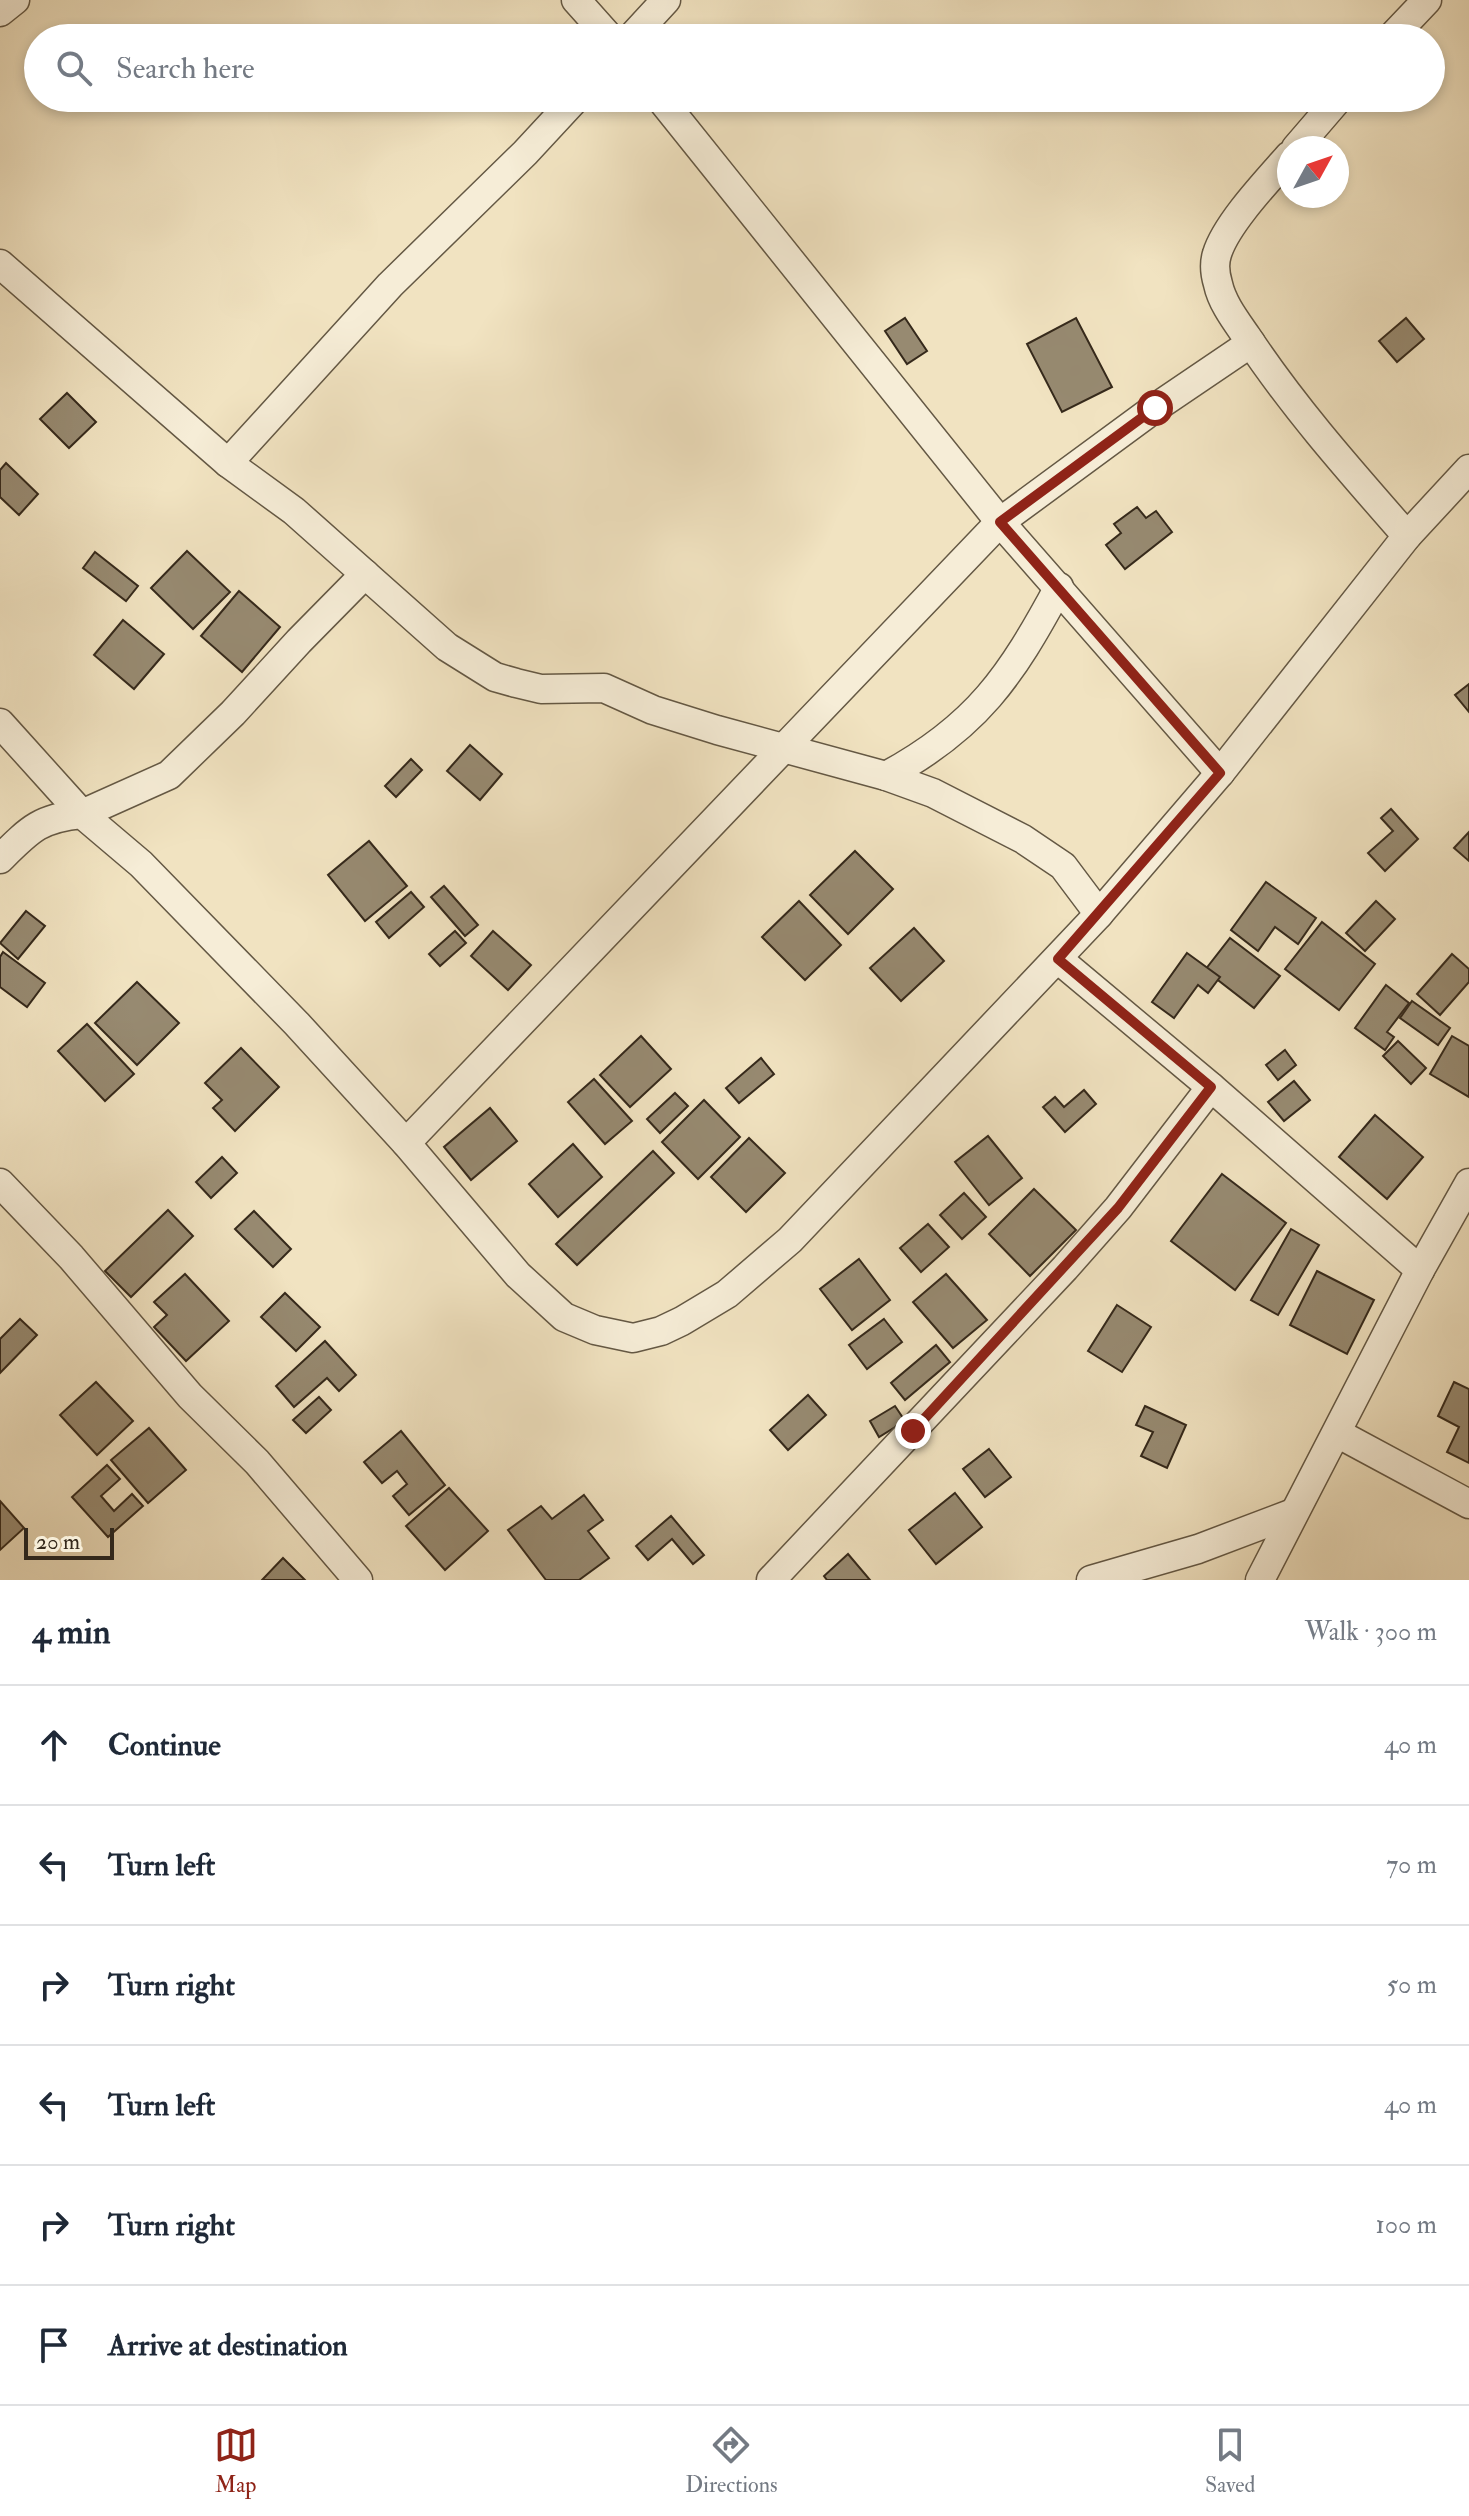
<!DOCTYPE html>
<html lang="en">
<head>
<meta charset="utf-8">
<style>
  :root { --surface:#fff; --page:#f2f2f3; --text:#1f2937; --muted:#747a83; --line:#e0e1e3; --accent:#8f2418 }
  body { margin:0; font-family:"IM FELL Double Pica",serif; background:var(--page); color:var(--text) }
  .compass { position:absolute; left:1277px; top:136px; width:72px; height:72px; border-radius:50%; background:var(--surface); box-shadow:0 4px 12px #0003; rotate:50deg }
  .scale { position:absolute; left:24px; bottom:20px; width:90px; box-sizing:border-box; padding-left:8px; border:4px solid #35291b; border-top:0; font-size:22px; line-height:28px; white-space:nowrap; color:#35291b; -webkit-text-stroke:6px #f6edd7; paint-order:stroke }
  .stop { position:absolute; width:24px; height:24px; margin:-18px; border:6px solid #8f2418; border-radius:50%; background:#fff }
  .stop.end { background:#8f2418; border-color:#fff; box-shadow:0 2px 8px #0008 }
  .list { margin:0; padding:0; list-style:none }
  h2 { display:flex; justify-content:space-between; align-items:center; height:104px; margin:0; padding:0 32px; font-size:34px }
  h2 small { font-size:26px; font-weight:400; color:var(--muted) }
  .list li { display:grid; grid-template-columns:52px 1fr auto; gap:24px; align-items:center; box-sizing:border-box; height:120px; padding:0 32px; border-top:2px solid var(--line) }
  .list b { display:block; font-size:30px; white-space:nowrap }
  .list em { font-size:26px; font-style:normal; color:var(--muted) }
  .icon { flex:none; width:44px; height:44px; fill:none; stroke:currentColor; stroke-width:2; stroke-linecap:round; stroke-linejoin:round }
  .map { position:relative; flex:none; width:1469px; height:1580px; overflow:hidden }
  .search { position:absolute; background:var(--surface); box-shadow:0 4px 12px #0003; left:24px; right:24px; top:24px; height:88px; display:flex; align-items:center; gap:20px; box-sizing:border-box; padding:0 28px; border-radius:44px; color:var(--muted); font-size:30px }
  .sheet { height:824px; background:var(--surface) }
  nav { display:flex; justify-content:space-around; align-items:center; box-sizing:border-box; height:112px; border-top:2px solid var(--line); background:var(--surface); font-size:22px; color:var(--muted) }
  nav a { display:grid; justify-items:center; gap:4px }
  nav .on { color:var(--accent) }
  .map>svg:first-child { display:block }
  .building { fill:#978a71; stroke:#35291b; stroke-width:2 }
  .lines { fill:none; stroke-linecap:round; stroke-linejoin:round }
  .street-casing { stroke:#645844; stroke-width:31 }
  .street { stroke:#f6edd7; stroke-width:28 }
  .route { stroke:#8f2418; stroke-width:10 }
</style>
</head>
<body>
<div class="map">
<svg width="1469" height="1580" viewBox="0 0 1469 1580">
  <rect width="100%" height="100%" fill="#f1e3c1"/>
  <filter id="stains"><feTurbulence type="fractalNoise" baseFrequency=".0025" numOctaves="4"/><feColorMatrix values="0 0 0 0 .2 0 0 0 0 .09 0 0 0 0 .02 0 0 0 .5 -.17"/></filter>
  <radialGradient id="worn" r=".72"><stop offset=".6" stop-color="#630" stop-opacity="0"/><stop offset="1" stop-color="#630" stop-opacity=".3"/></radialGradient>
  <g class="building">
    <polygon points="905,318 927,351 907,364 885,331"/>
    <polygon points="1076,318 1112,387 1062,412 1027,344"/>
    <polygon points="1406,318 1424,339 1397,362 1379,341"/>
    <polygon points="67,393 96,422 69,448 40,419"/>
    <polygon points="6,463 38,494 19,515 0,497 0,470"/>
    <polygon points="1137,507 1146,518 1156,511 1172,532 1125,569 1106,545 1121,533 1114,524"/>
    <polygon points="187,551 230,592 193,629 151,588"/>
    <polygon points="95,552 138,586 126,601 83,568"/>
    <polygon points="239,591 280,627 242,672 201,636"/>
    <polygon points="123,620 164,654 134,689 94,655"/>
    <polygon points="1469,684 1469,712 1455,695"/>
    <polygon points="470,745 502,774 480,800 447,771"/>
    <polygon points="411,759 422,770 396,797 385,786"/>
    <polygon points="1391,809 1418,839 1385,871 1368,853 1393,831 1381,818"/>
    <polygon points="1469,832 1469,861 1454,848"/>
    <polygon points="369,841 407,886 365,921 328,875"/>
    <polygon points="855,851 893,889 848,934 810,895"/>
    <polygon points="1266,882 1316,918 1298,944 1275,927 1258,951 1231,930"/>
    <polygon points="444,886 478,925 465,936 431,897"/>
    <polygon points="411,892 424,907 389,938 376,922"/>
    <polygon points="799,901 841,945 805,980 762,937"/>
    <polygon points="1376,901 1395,919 1365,951 1346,933"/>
    <polygon points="26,911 45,926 18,959 0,943"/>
    <polygon points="1322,922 1375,964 1339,1010 1285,969"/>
    <polygon points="914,928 944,961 901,1001 870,968"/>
    <polygon points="455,931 466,943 440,966 429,954"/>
    <polygon points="493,931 531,965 508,990 471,956"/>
    <polygon points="1230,938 1280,976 1254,1008 1205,970"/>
    <polygon points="3,952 45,983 27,1007 0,987 0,957"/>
    <polygon points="1187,953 1220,977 1208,993 1198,985 1174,1018 1152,1002"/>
    <polygon points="1452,954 1469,969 1469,982 1440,1015 1417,994"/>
    <polygon points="137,982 179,1023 137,1065 95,1023"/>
    <polygon points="1386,985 1409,1003 1387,1032 1394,1037 1385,1050 1355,1028"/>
    <polygon points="1412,1001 1450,1028 1438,1045 1400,1018"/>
    <polygon points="87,1024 134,1074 105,1101 58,1051"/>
    <polygon points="641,1036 671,1069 630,1107 600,1075"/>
    <polygon points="1452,1036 1469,1046 1469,1097 1430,1074"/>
    <polygon points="1398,1041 1426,1068 1411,1084 1383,1056"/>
    <polygon points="241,1048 279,1087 235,1131 213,1108 222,1100 205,1083"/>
    <polygon points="1285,1050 1296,1065 1278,1080 1266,1065"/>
    <polygon points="761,1058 774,1074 739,1103 726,1088"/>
    <polygon points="594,1079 632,1121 605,1144 568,1102"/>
    <polygon points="1294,1081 1310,1100 1284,1121 1268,1102"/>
    <polygon points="1084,1090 1096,1104 1065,1132 1043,1107 1055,1097 1064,1107"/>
    <polygon points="675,1093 688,1106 660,1133 647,1119"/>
    <polygon points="704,1100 740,1137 698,1179 662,1142"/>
    <polygon points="490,1108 517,1141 471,1180 444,1147"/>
    <polygon points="1375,1115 1423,1157 1387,1199 1339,1157"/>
    <polygon points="988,1136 1022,1178 989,1205 955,1162"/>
    <polygon points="749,1138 785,1173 746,1212 711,1177"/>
    <polygon points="573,1144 602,1177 558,1217 529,1184"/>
    <polygon points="653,1151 674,1173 577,1265 556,1244"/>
    <polygon points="222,1157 237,1173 211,1198 196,1182"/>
    <polygon points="1222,1174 1286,1223 1235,1290 1171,1241"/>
    <polygon points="1034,1189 1076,1230 1030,1276 989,1234"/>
    <polygon points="964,1193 986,1217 962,1239 940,1215"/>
    <polygon points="168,1210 193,1236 131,1297 105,1271"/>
    <polygon points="254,1211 291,1249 273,1267 235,1229"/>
    <polygon points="928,1224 949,1247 921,1272 900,1248"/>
    <polygon points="1291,1229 1319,1245 1278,1315 1251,1300"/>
    <polygon points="859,1259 890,1300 852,1330 820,1289"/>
    <polygon points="1317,1271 1374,1300 1347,1354 1290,1325"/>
    <polygon points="185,1274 229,1321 186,1361 154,1327 167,1315 154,1302"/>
    <polygon points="946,1274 987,1320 953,1348 913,1302"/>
    <polygon points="285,1293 320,1327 296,1351 261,1317"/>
    <polygon points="1117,1305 1151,1327 1122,1372 1088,1351"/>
    <polygon points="20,1319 37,1335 0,1373 0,1339"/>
    <polygon points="884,1319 902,1342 867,1369 849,1345"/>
    <polygon points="325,1341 356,1375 339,1391 327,1378 294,1407 276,1386"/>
    <polygon points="936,1345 950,1362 905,1400 891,1383"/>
    <polygon points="96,1382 133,1421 97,1455 60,1415"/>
    <polygon points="1454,1382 1469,1389 1469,1463 1447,1452 1459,1427 1438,1416"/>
    <polygon points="808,1395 826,1415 788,1450 770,1430"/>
    <polygon points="319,1397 331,1410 306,1433 293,1420"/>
    <polygon points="895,1406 905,1421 879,1437 870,1421"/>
    <polygon points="1145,1406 1186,1425 1167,1468 1141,1456 1153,1432 1136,1425"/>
    <polygon points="149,1428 186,1470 148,1503 111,1460"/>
    <polygon points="401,1431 445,1485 409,1515 393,1496 407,1484 397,1471 382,1483 364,1462"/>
    <polygon points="989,1449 1011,1477 985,1497 963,1469"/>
    <polygon points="107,1465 120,1479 101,1496 114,1511 132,1494 143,1506 108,1537 72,1497"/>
    <polygon points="449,1488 488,1531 445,1570 406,1526"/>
    <polygon points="955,1493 982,1527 936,1564 909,1530"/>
    <polygon points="584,1495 603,1520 588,1531 609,1558 579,1580 546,1580 508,1530 541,1506 552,1519"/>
    <polygon points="0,1501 24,1528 0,1550"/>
    <polygon points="671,1516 704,1555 693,1564 672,1539 648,1560 636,1546"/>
    <polygon points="848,1554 870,1580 827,1580 824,1576"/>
    <polygon points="283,1558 305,1580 262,1580"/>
  </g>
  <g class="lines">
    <g class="street-casing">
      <g id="street">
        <polyline points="576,0 610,38"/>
        <polyline points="0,12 15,0"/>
        <polyline points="631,38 666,0"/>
        <polyline points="1391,38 1427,0"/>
        <polyline points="660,98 1000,522 1220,773"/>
        <polyline points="1296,148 1339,98"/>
        <path d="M1289,156C1268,180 1226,224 1217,254C1214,263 1215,274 1218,284C1222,303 1236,321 1247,337C1294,408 1351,472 1407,536"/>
        <polyline points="0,264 228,463 294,511 447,647 495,677 516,683 541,689 604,688 653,710 717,730 886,776 933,793 1023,839 1063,866 1099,914"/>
        <polyline points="228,463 390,285 525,153 576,98"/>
        <polyline points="0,723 82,814 169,775 233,713 299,641 365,574"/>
        <path d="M886,776C977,727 1011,676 1059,587"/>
        <path d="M0,859C30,829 40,818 82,814L141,864L297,1024L406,1143L518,1275L564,1317L595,1330L633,1338L661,1331L682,1321L727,1294L790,1240L1099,914L1220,773L1407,536L1469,469"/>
        <polyline points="1058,959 1211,1087 1420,1270"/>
        <polyline points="406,1143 1000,522 1155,408 1251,343"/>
        <polyline points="0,1183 71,1257 190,1396 257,1462 358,1580"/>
        <polyline points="1337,1433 1469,1504"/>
        <polyline points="771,1580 1065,1268 1118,1208 1211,1087"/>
        <polyline points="1091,1580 1198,1549 1293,1513"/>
        <polyline points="1260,1580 1420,1270 1469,1183"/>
      </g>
    </g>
    <use href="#street" class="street"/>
  </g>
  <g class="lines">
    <polyline class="route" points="913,1431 1118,1208 1211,1087 1058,959 1220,773 1000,522 1155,408"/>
  </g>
  <rect width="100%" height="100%" filter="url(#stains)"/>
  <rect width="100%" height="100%" fill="url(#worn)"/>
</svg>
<svg class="compass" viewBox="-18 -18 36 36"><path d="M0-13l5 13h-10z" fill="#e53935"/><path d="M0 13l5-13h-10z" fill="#747a83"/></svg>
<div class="scale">20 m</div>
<div class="stop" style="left:1155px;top:408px"></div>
<div class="stop end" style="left:913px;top:1431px"></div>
<div class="search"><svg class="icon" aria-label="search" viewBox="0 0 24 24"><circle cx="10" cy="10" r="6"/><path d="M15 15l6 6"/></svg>Search here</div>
</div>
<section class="sheet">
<h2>4 min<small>Walk · 300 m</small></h2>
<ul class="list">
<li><svg class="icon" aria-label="ahead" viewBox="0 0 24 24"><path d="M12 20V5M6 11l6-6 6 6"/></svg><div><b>Continue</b></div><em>40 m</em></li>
<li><svg class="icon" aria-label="left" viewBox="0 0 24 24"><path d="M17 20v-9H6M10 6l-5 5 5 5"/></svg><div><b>Turn left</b></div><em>70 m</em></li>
<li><svg class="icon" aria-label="right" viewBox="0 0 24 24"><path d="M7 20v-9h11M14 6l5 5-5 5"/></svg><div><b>Turn right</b></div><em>50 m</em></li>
<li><svg class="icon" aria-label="left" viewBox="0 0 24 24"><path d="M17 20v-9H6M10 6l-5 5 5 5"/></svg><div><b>Turn left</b></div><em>40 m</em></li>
<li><svg class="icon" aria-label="right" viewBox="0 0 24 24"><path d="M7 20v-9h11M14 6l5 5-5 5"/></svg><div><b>Turn right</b></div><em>100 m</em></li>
<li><svg class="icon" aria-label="arrive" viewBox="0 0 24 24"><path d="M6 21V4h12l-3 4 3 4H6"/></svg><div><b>Arrive at destination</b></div></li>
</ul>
</section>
<nav>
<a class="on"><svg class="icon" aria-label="map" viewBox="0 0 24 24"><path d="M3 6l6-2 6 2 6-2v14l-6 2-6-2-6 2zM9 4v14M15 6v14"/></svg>Map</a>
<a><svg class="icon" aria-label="directions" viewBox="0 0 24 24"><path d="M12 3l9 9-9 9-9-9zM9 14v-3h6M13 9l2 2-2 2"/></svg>Directions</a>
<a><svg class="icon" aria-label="saved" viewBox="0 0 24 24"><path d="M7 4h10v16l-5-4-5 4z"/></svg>Saved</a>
</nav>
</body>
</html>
